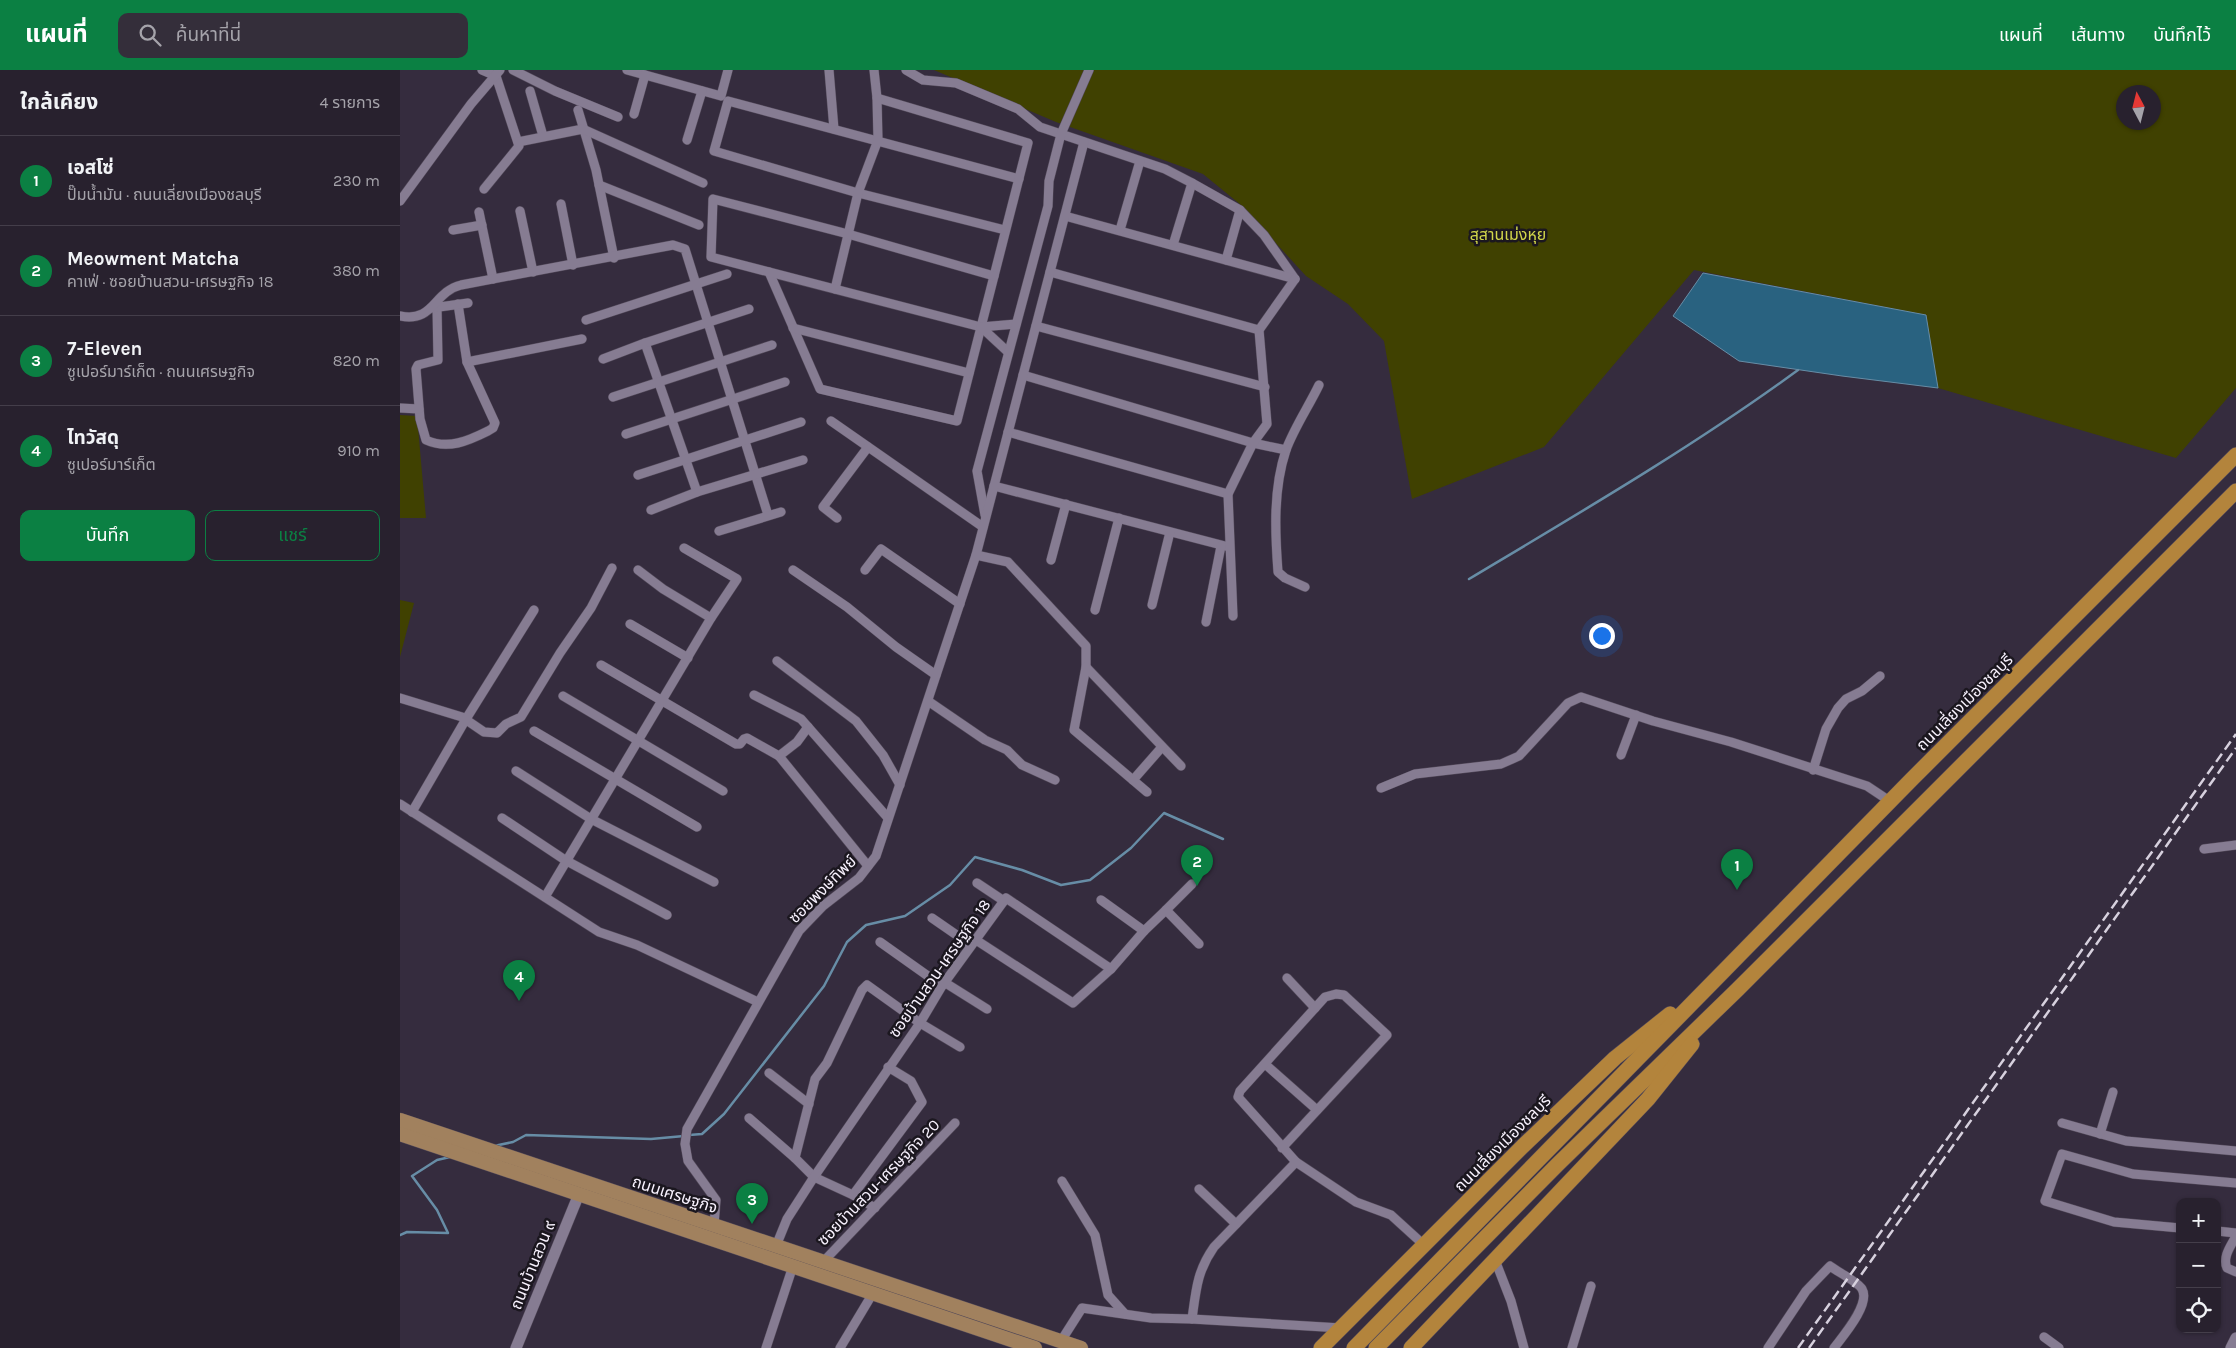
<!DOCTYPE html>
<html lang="th">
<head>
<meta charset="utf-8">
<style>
  :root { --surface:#28212e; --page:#342e3a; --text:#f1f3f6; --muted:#a5a3aa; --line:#443e4a; --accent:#0b8043 }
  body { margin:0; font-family:Karla,"Noto Sans Thai",sans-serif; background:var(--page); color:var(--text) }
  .controls { position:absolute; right:15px; bottom:15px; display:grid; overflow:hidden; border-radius:10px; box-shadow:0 1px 4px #0004 }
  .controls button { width:45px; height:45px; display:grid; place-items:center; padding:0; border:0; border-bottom:1px solid var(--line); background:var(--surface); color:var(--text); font:25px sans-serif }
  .compass { position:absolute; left:1716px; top:15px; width:45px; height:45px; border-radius:50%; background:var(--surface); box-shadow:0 1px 4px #0004; rotate:353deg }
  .you { position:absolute; left:1201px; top:565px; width:18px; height:18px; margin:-12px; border:4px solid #fff; border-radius:50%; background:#1a73e8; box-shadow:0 0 0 8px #1a73e833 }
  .badge { display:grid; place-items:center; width:32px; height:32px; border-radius:50%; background:var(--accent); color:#fff; font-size:16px; font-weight:700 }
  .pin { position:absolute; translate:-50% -41px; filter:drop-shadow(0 1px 2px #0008) }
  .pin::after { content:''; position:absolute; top:26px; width:18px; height:15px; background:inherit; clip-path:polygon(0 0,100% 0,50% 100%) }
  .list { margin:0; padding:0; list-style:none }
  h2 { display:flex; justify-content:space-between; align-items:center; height:65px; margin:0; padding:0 20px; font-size:21px }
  h2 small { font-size:16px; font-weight:400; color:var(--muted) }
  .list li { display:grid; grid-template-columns:32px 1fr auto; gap:15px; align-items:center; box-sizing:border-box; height:90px; padding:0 20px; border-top:1px solid var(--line) }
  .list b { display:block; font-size:19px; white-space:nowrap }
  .list p { margin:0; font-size:16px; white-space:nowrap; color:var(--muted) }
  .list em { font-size:16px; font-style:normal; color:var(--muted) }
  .actions { display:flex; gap:10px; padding:15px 20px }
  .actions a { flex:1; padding:11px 0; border:1px solid var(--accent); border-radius:10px; text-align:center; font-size:18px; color:var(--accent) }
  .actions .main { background:var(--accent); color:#fff }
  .icon { flex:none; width:28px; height:28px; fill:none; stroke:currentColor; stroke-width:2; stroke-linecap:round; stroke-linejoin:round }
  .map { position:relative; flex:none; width:1836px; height:1278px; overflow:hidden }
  header { display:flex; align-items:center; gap:30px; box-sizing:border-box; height:70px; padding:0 25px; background:var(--accent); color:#fff }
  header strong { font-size:24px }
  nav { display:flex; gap:28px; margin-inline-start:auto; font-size:18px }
  .search { width:350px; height:45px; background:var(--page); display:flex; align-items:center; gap:12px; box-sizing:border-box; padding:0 18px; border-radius:10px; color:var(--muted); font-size:19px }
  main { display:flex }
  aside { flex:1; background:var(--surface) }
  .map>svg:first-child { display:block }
  .green { fill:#404101; fill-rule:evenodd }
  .water { fill:#296280; stroke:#678da6 }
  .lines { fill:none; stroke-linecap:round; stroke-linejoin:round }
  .stream { stroke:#678da6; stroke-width:2.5 }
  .street-casing { stroke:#524959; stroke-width:10 }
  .secondary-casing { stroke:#524959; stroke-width:12 }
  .primary-casing { stroke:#524959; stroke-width:15 }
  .highway-casing { stroke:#524959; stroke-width:16 }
  .street { stroke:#867c92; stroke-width:9 }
  .secondary { stroke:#867c92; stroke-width:11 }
  .primary { stroke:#a1815e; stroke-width:14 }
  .highway { stroke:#b3843c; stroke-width:15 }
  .rail { stroke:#d7d1de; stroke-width:2.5; stroke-dasharray:10 5; stroke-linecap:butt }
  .labels { text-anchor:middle; stroke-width:5; stroke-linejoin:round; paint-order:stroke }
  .park-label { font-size:16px; fill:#d1d54a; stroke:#1b171f }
  .street-label { font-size:16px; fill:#f8f2fe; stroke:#1b171f }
</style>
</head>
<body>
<header>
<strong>แผนที่</strong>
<div class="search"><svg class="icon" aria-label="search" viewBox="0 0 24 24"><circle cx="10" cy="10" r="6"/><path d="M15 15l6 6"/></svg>ค้นหาที่นี่</div>
<nav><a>แผนที่</a><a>เส้นทาง</a><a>บันทึกไว้</a></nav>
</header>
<main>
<aside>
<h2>ใกล้เคียง<small>4 รายการ</small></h2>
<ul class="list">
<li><span class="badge">1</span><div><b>เอสโซ่</b><p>ปั๊มน้ำมัน · ถนนเลี่ยงเมืองชลบุรี</p></div><em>230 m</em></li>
<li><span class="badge">2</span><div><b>Meowment Matcha</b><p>คาเฟ่ · ซอยบ้านสวน-เศรษฐกิจ 18</p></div><em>380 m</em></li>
<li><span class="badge">3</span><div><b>7-Eleven</b><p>ซูเปอร์มาร์เก็ต · ถนนเศรษฐกิจ</p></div><em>820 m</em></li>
<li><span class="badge">4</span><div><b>ไทวัสดุ</b><p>ซูเปอร์มาร์เก็ต</p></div><em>910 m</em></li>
</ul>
<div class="actions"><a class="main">บันทึก</a><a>แชร์</a></div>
</aside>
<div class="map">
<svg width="1836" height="1278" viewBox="0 0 1836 1278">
  <rect width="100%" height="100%" fill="#352c3e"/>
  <g class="green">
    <path d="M534,0H1836V318L1776,388L1538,318L1526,245L1294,200L1144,377L1012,429L984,271L948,234L906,206L841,135L803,104L656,52ZM1724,22H1754V52H1724Z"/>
    <polygon points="0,345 17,346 26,448 0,448"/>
    <polygon points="0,530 14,533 0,587"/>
  </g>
  <polygon class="water" points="1303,203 1526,245 1538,318 1442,306 1339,291 1273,246"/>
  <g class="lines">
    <g class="stream">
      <path d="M1069,509C1181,442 1294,376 1398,300"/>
      <polyline points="289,1065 302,1064 324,1044 424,916 447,872 466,855 505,846 550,815 575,787 622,800 661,815 690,810 731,778 764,743 823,769"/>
      <polyline points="94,1076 113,1072 126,1065 251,1069 284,1066"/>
      <polyline points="0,1165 7,1162 48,1163 37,1140 12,1106 37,1090 50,1087"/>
    </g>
    <g class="street-casing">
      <g id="street">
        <polyline points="82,0 96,6 119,76 84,119"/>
        <polyline points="113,0 155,21 218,47"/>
        <polyline points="227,0 321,26 328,0"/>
        <polyline points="429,0 434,59"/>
        <polyline points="506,0 523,10 556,13 618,39 640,57 765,99 792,113 840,140 864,165 895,209"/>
        <polyline points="130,21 143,66"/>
        <polyline points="178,40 196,100 214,188"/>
        <polyline points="234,44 245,5"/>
        <polyline points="287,70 302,21"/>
        <polyline points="118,72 183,59 303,113"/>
        <polyline points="199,115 299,155"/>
        <polyline points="0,131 71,34 100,0"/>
        <polyline points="161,134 173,195"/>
        <polyline points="120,141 133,202"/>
        <polyline points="79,142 93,209"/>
        <polyline points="665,146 895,209"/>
        <polyline points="53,160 82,155"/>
        <polyline points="605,160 458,123 314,81 328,31 619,109"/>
        <polyline points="720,160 740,91"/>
        <polyline points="773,175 792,113"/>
        <polyline points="826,190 840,140"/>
        <polyline points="369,202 420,319 557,351 628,73 477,28"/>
        <polyline points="650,202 859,260"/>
        <polyline points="435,219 458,123 478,70 477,28 474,0"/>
        <path d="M37,237L38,290L18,295L16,299L20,349L26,370C48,380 68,371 88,361L93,358L95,353L67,292L58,234"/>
        <polyline points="32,238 68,233"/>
        <path d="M0,246C34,253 33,222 61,215L273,175L285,179L368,445"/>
        <polyline points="186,250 327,204"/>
        <polyline points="636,256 865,317"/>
        <polyline points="581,257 311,187 313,129 448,164 594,206"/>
        <polyline points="393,258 569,303"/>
        <polyline points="245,273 297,422"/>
        <polyline points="608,282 581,257 616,254"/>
        <polyline points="203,289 245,273 349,239"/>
        <polyline points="67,292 182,269"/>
        <polyline points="623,305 853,373 886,380"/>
        <polyline points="213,327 372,275"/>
        <polyline points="0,338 19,339"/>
        <polyline points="431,351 583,457"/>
        <polyline points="608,362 828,424"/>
        <polyline points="226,364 385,312"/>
        <polyline points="238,405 401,352"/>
        <polyline points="594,416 829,477"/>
        <polyline points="251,440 297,422 403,390"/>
        <polyline points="585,445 577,401 648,136 649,111 661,64 689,0"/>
        <polyline points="437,448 423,437 468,377"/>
        <polyline points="319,461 381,442"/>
        <polyline points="576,485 608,492 686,576 686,597 674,660 747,722"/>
        <polyline points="651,490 666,434"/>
        <polyline points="238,500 263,519 311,548"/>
        <polyline points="393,500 447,537 496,577 536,605"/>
        <polyline points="465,500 481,479 560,534"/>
        <path d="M905,517L885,508L878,502C875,462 873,419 886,380C894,358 909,336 919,315"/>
        <polyline points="752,535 770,462"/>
        <polyline points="695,540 719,448"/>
        <polyline points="833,546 828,424 853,373 867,354 859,260 895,209"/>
        <polyline points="806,552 821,476"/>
        <polyline points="230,554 288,588"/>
        <polyline points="377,591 456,651 483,685 500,715"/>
        <polyline points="201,595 336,674 340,674 344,669 347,668 379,686 468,796"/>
        <polyline points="686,597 781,696"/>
        <polyline points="354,625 401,649 488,748"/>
        <polyline points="163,626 323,721"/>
        <polyline points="0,628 62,647 84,662 97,663 106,654 121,647 160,583 191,538 212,498"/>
        <polyline points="528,631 585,670 607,680 622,695 655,710"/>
        <polyline points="134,661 297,757"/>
        <polyline points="1221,685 1236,645"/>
        <polyline points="379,686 397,672 408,657"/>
        <polyline points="1413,700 1426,659 1438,638 1446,629 1462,621 1480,606"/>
        <polyline points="116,701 191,749 314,812"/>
        <polyline points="733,710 762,677"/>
        <polyline points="981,718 1015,704 1101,694 1119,686 1168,633 1181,627 1253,651 1331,672 1467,716 1491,732"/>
        <polyline points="0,734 199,862 237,875 358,932"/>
        <polyline points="12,742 66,649 134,540"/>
        <polyline points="102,748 165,790 267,845"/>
        <polyline points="1804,779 1836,775"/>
        <polyline points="577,813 604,831"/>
        <polyline points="145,827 311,548 337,509 284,478"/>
        <polyline points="701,830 744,861"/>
        <polyline points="766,840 792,814"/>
        <polyline points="532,848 571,875"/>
        <polyline points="576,870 673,933 711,899"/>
        <polyline points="480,872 542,916"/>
        <polyline points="887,908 915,938"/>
        <polyline points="544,912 587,939"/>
        <polyline points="865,994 917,1040"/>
        <polyline points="488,997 511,1011 522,1032 453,1125 414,1107 395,1088 415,1009 427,993 462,920 467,915 520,953 560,977"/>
        <polyline points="369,1003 409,1034"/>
        <polyline points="349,1048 395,1088"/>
        <polyline points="1662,1053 1726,1071 1836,1081"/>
        <polyline points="1700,1064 1713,1022"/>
        <polyline points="882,1078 987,965 944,925 936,924 925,927 840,1021 838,1027 896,1092 956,1132 991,1145 1024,1175"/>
        <polyline points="662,1111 695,1165 708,1225 725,1244"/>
        <polyline points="799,1119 836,1154"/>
        <polyline points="453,1125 475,1138"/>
        <polyline points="314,1155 316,1130 288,1091 285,1074 287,1059 399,861 423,836 459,808 476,786 576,485 684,72"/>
        <polyline points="1780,1158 1714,1152 1645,1131 1662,1084 1733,1104 1836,1113"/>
        <polyline points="1817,1161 1836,1163"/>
        <path d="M1836,1166C1831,1176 1822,1187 1827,1198L1836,1202"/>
        <polyline points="376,1176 387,1149 414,1107 520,953 542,916 606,828 711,899 744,861 766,840 799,874"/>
        <polyline points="1095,1190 1111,1231 1124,1278"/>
        <polyline points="423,1192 555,1053"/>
        <path d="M792,1249C796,1220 797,1201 814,1177L896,1092"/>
        <polyline points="1644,1267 1659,1278"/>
        <polyline points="661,1271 682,1238 751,1248 792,1249 941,1258"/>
        <polyline points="366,1278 393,1196"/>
        <polyline points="440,1278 473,1223"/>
        <polyline points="1172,1278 1191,1216"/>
        <path d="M1368,1278L1406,1221L1430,1196C1438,1202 1458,1212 1462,1219C1471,1234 1443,1266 1434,1278"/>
      </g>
    </g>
    <g class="secondary-casing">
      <g id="secondary">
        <polyline points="116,1278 179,1124"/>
        <polyline points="1831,1278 1836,1268"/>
      </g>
    </g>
    <g class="primary-casing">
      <g id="primary">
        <polyline points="0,1050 681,1278"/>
        <polyline points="0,1064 635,1278"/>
      </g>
    </g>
    <g class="highway-casing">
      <g id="highway">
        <polyline points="921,1278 1123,1076 1215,988 1270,944"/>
        <polyline points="954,1278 1512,709 1836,385"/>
        <polyline points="976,1278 1158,1094 1338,919 1836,421"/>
        <polyline points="1011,1278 1248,1029 1292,974"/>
      </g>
    </g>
    <use href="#street" class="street"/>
    <use href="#secondary" class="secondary"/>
    <use href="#primary" class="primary"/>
    <use href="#highway" class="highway"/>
    <g class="rail">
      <polyline points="1398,1278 1836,664"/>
      <polyline points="1409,1278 1836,678"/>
    </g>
  </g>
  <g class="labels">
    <g class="park-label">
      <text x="1108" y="170">สุสานเม่งหุย</text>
    </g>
    <g class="street-label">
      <text transform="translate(1564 632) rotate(-45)" y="6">ถนนเลี่ยงเมืองชลบุรี</text>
      <text transform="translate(422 819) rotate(-45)" y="6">ซอยพงษ์ทิพย์</text>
      <text transform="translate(539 898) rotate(-55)" y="6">ซอยบ้านสวน-เศรษฐกิจ 18</text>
      <text transform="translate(1102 1073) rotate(-45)" y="6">ถนนเลี่ยงเมืองชลบุรี</text>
      <text transform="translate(478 1112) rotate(-46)" y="6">ซอยบ้านสวน-เศรษฐกิจ 20</text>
      <text transform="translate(275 1124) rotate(18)" y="6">ถนนเศรษฐกิจ</text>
      <text transform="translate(132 1195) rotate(-68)" y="6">ถนนบ้านสวน ๙</text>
    </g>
  </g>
</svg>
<div class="controls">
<button>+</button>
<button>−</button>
<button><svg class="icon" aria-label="locate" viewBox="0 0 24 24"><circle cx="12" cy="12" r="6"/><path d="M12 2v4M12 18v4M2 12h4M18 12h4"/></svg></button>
</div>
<svg class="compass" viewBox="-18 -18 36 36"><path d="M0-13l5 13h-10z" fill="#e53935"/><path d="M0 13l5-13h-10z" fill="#a5a3aa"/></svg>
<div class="you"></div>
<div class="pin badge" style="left:1337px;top:820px">1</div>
<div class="pin badge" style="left:797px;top:816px">2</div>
<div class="pin badge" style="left:352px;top:1154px">3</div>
<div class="pin badge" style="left:119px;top:931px">4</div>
</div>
</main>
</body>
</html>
